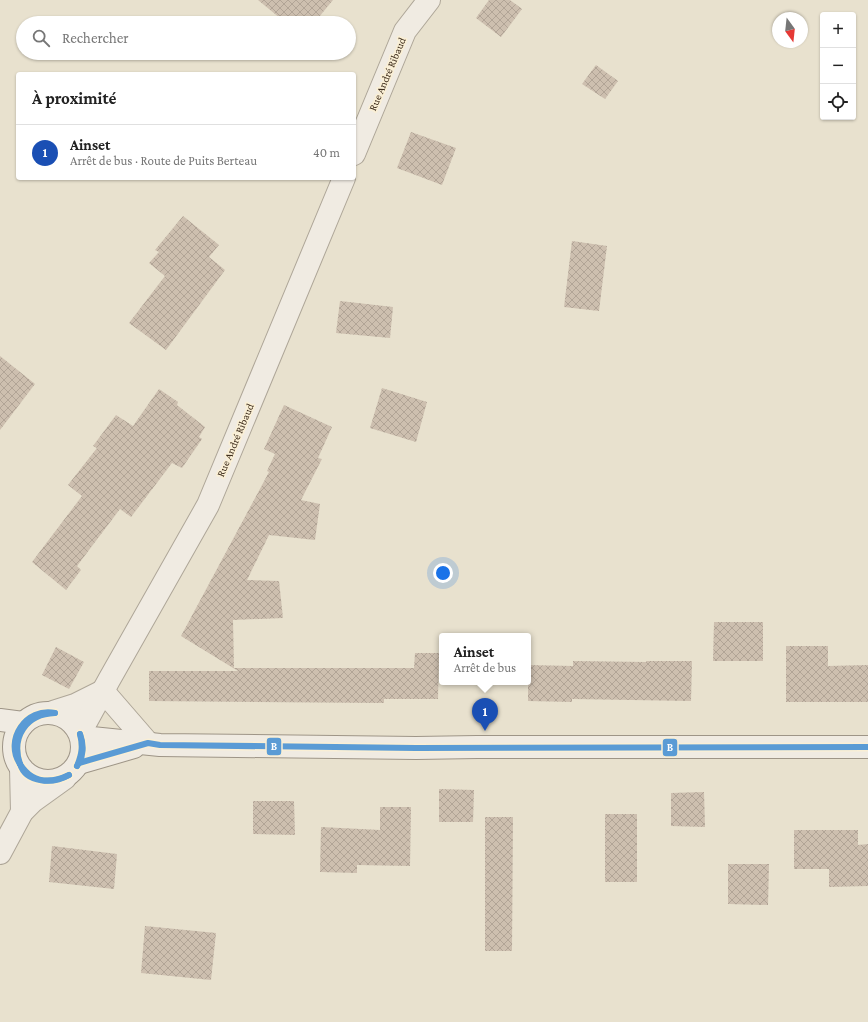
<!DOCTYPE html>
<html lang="fr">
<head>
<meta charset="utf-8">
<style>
  :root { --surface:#fff; --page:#f2f2f2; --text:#222; --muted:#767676; --line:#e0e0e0; --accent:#2563eb }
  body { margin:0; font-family:"Crimson Pro",serif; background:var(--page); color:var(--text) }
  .controls { position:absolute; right:12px; top:12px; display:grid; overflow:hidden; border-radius:4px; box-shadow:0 1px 3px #0004 }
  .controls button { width:36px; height:36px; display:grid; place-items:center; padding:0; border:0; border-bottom:1px solid var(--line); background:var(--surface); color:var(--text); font:20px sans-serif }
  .compass { position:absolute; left:772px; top:12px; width:36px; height:36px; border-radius:50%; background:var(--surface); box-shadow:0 1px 3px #0004; rotate:165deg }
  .you { position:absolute; left:443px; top:573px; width:14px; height:14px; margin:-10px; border:3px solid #fff; border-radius:50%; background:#1a73e8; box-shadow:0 0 0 6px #1a73e833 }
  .badge { display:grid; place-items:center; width:26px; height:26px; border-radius:50%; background:var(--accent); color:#fff; font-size:13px; font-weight:700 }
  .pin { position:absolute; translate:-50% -33px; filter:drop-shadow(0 1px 2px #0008) }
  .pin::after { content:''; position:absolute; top:21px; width:14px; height:12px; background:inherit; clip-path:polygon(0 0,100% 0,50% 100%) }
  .popup { position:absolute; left:439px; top:633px; width:92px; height:52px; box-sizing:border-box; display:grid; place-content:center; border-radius:4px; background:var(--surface); filter:drop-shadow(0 1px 3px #0005); font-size:13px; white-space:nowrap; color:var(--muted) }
  .popup b { font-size:15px; color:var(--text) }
  .popup::after { content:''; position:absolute; left:50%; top:100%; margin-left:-8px; border:8px solid transparent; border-top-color:var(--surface) }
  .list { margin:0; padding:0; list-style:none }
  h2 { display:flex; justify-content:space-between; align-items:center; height:52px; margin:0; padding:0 16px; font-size:17px }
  h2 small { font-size:13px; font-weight:400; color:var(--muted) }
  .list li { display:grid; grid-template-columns:26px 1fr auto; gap:12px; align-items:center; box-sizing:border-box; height:56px; padding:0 16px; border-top:1px solid var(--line) }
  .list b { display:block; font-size:15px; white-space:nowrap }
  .list p { margin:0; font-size:13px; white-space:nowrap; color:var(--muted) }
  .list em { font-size:13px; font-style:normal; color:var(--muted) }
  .icon { flex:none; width:22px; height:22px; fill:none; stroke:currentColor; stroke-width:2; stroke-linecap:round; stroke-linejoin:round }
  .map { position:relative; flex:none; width:868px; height:1022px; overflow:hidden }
  .search { position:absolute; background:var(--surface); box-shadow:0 1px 3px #0004; left:16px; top:16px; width:340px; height:44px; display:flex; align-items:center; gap:10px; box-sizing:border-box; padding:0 14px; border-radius:22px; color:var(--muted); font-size:15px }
  .panel { position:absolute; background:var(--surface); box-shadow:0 1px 3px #0004; left:16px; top:72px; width:340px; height:108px; border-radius:4px }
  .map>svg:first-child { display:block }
  .building { fill:url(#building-cross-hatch) }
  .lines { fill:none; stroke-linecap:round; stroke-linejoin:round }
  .street-casing { stroke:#aea698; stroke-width:24 }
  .secondary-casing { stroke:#9e9587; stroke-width:24 }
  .street { stroke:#f0ebe2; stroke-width:22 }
  .secondary { stroke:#f0ebe2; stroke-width:22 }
  .bus-1-casing { stroke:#faefd5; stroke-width:9 }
  .bus-1 { stroke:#5a9bd5; stroke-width:6 }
  .labels { text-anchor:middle; stroke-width:3.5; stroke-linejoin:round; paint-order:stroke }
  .street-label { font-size:11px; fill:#3f2e1d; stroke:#faefd5 }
  .line-badge { stroke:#faefd5; stroke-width:1.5 }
  .badge-label { font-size:11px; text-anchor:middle; font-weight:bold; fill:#fff }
</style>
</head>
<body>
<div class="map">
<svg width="868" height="1022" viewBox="0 0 868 1022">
  <defs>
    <pattern id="building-cross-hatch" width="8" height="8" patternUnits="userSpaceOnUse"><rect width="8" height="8" fill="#cdbfaf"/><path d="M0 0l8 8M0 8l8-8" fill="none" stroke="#b1a496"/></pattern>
  </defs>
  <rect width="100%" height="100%" fill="#e8e1ce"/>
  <g class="building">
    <polygon points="258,0 333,0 314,23 286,23"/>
    <polygon points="489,0 510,0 522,9 501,37 476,18"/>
    <polygon points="596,65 618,81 605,99 582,84"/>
    <polygon points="411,132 456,148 442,185 397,168"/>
    <polygon points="183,216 219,245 209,257 225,270 166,350 129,323 165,276 149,263 159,252 155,250"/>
    <polygon points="572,241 607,246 599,311 564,307"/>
    <polygon points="340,301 393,307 390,338 336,333"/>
    <polygon points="0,356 35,384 0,430"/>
    <polygon points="382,388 427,402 416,442 370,428"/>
    <polygon points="159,389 178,402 177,405 205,427 199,437 202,439 182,468 172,463 131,517 120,509 77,566 81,570 66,590 32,562 82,496 68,485 97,448 93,446 116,415 133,426"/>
    <polygon points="284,405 332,427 318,458 322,459 301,500 320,504 315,540 269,535 247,580 279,581 283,618 233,620 234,668 414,668 415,653 439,653 438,699 384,699 384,703 149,701 149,671 238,671 181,636 269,472 267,471 275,454 264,449"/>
    <polygon points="714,622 763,622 763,661 713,661"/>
    <polygon points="786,646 828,646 828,666 868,665 868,702 786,702"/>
    <polygon points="56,647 84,662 69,689 42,675"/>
    <polygon points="573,661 646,662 646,661 692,661 691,701 572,699 572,702 528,701 528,665 573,666"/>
    <polygon points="439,789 474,790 473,822 439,822"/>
    <polygon points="704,792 705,827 671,826 671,793"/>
    <polygon points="253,801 294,801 295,835 253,834"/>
    <polygon points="380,807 411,807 410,866 357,865 357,873 320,872 321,827 380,830"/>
    <rect x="605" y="814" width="32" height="68"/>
    <polygon points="485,817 513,817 512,951 485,951"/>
    <polygon points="794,830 858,830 858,845 868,844 868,886 829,887 829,869 794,869"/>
    <polygon points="52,846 117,854 114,889 49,882"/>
    <polygon points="728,864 769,864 768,905 728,904"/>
    <polygon points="145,926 216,933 211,980 141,973"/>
  </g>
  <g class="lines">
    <g class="street-casing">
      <g id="street">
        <polyline points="354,154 405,31 429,0"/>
        <polyline points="103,691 148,743"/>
        <polyline points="53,712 75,705 103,691"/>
        <polyline points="80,733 109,680 208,505 344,178"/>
        <polyline points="21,768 22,812"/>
        <polyline points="0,853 22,812 33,801 65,778"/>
      </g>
    </g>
    <g class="secondary-casing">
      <g id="secondary">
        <circle cx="48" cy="747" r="34"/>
        <polyline points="0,720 23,723"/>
        <polyline points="82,737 160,745 416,748 477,747 868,747"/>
        <polyline points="79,763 134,747"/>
      </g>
    </g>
    <use href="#street" class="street"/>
    <use href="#secondary" class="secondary"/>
    <g class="bus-1-casing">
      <g id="bus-1">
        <polyline points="79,763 148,743 160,745 416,748 868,747"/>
        <path d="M20,764C32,783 50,784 69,775"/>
        <path d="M20,764C26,784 54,784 69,775"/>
        <path d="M20,764C4,740 26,707 55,713"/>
        <path d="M20,764C11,737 26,714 55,713"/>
        <path d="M77,766C82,754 83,746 80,734"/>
        <path d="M77,766C84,757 84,744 80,734"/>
      </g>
    </g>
    <use href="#bus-1" class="bus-1"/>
  </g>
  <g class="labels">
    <g class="street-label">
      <text transform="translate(387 74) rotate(-67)" y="4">Rue André Ribaud</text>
      <text transform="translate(235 440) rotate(-67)" y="4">Rue André Ribaud</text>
    </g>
  </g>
  <g class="line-badge">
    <rect x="266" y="737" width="16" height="19" rx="4" fill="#5a9bd5"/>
    <rect x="662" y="738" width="16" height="19" rx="4" fill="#5a9bd5"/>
  </g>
  <g class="badge-label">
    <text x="274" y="750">B</text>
    <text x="670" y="751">B</text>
  </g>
</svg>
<div class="controls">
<button>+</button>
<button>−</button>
<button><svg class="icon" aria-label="locate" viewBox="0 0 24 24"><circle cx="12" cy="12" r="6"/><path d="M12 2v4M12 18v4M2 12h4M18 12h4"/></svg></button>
</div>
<svg class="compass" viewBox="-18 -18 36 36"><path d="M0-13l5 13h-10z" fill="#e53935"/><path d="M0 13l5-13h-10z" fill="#767676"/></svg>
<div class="you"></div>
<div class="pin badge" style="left:485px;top:731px;background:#1a4fb4">1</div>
<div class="popup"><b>Ainset</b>Arrêt de bus</div>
<div class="search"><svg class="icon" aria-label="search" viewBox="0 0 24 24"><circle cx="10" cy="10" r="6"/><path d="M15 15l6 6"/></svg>Rechercher</div>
<section class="panel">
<h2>À proximité<small></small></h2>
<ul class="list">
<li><span class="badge" style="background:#1a4fb4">1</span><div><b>Ainset</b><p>Arrêt de bus · Route de Puits Berteau</p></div><em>40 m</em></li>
</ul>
</section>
</div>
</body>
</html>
